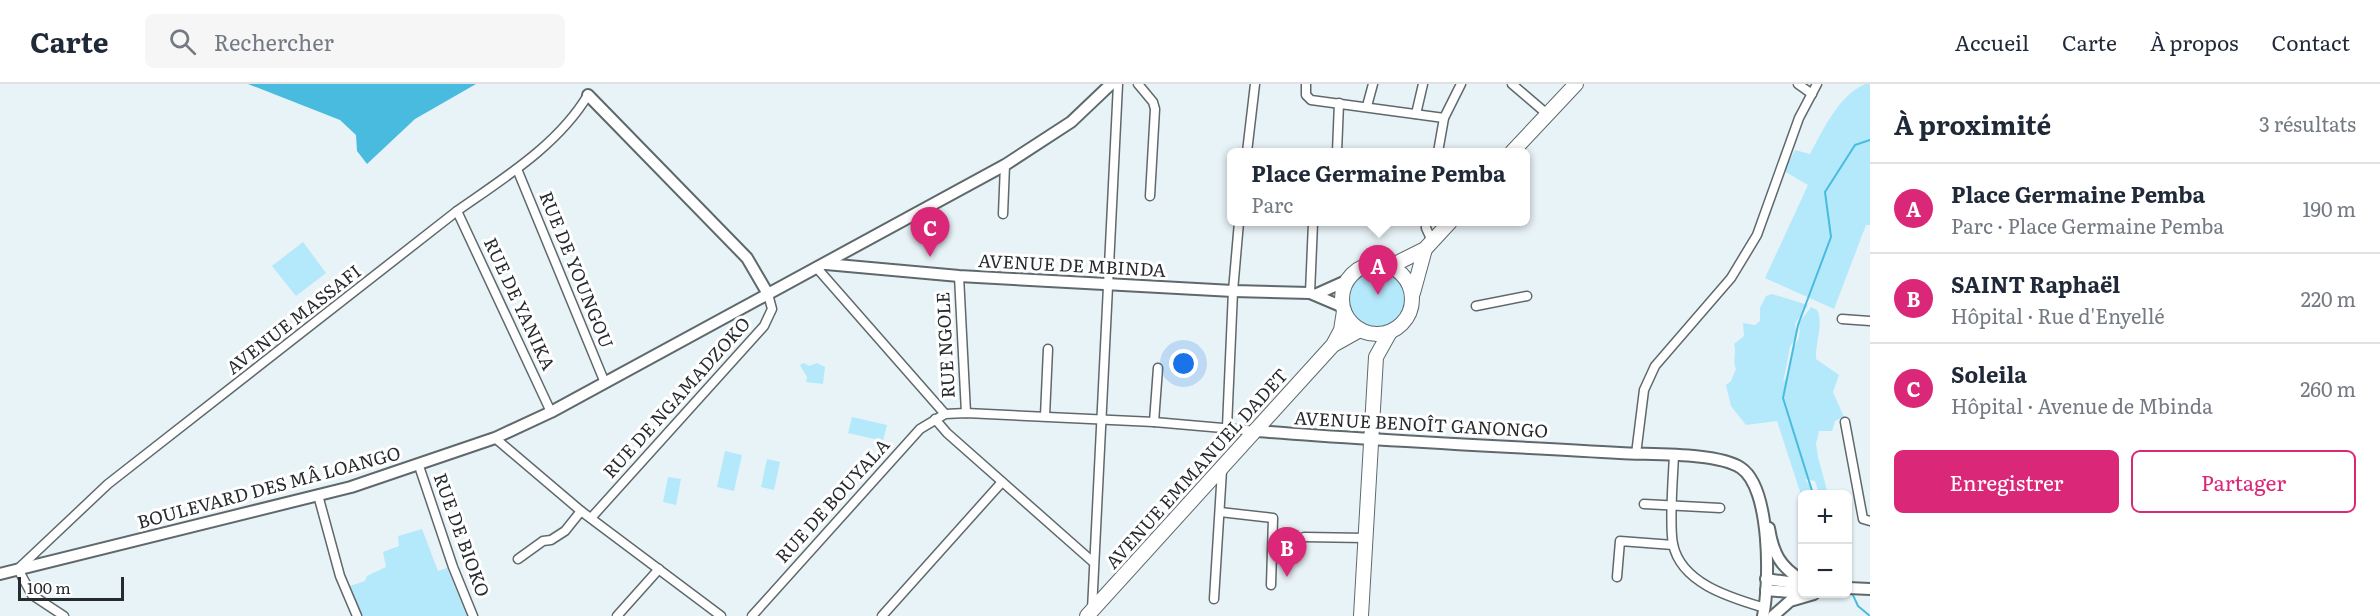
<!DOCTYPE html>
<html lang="fr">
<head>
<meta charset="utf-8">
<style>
  :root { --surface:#fff; --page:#f6f6f7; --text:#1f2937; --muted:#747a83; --line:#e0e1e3; --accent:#db2777 }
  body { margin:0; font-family:Literata,serif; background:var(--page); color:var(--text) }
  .controls { position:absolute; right:18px; bottom:18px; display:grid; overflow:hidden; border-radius:9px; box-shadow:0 2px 4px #0004 }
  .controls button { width:54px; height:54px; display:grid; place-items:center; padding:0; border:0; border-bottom:2px solid var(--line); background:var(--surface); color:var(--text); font:30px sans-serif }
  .scale { position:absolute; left:18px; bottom:15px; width:106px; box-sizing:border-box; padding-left:6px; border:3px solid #272b2d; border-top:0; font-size:16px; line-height:21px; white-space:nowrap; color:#272b2d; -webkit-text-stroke:4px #fff; paint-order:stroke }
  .you { position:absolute; left:1184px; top:280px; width:21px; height:21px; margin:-15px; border:4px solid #fff; border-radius:50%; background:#1a73e8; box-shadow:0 0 0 9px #1a73e833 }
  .badge { display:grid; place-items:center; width:39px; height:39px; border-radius:50%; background:var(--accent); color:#fff; font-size:20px; font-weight:700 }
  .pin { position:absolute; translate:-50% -50px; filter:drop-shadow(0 2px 3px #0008) }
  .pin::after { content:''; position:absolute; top:32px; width:21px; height:18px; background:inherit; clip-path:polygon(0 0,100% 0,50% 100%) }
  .popup { position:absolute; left:1227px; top:64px; width:303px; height:78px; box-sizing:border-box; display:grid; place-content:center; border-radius:9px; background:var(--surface); filter:drop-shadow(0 2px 4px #0005); font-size:20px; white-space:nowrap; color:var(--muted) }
  .popup b { font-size:22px; color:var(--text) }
  .popup::after { content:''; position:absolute; left:50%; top:100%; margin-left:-12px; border:12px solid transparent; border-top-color:var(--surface) }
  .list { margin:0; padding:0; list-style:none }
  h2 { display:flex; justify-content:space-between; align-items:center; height:78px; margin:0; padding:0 24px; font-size:26px }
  h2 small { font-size:20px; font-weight:400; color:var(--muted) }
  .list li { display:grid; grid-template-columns:39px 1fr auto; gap:18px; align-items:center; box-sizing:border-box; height:90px; padding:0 24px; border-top:2px solid var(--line) }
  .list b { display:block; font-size:22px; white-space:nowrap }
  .list p { margin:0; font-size:20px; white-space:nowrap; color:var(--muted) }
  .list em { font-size:20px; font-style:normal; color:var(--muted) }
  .actions { display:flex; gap:12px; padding:18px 24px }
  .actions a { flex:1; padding:14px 0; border:2px solid var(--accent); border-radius:9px; text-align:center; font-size:21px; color:var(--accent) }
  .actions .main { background:var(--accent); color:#fff }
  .icon { flex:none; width:33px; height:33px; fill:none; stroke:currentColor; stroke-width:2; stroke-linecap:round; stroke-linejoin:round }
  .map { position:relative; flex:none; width:1870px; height:532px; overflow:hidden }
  header { display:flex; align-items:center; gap:36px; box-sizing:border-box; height:84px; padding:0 30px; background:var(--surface); border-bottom:2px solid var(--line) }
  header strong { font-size:28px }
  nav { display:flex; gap:33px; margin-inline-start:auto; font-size:21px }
  .search { width:420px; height:54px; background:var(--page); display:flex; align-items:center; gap:15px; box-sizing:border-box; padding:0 21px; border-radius:9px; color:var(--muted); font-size:22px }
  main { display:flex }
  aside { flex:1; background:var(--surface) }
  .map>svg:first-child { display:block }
  .green { fill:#b4e8fb }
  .water { fill:#49bbdf }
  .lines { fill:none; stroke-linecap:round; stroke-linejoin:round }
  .stream { stroke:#49bbdf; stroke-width:2 }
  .minor-casing { stroke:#5f696c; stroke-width:11 }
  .tertiary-casing { stroke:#5f696c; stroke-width:14 }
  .primary-casing { stroke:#5f696c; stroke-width:16 }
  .trunk-casing { stroke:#5f696c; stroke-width:16 }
  .minor { stroke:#fff; stroke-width:8 }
  .tertiary { stroke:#fff; stroke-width:10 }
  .primary { stroke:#fff; stroke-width:14 }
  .trunk { stroke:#fff; stroke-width:14 }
  .labels { text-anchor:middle; stroke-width:6; stroke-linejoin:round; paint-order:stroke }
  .street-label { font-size:18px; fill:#272b2d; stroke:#fff }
</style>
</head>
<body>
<header>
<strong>Carte</strong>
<div class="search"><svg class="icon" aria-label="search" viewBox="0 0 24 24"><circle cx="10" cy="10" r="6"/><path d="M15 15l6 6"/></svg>Rechercher</div>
<nav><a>Accueil</a><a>Carte</a><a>À propos</a><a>Contact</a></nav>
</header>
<main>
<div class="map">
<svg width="1870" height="532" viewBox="0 0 1870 532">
  <rect width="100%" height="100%" fill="#e8f3f7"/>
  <g class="green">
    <path d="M1865,0H1870V141H1866L1834,225L1765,194L1808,101L1784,87L1795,66L1810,70C1824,45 1838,12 1865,0Z"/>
    <polygon points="303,158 326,189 296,212 272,182"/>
    <circle cx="1378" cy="214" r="32"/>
    <path d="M1772,210L1808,221L1795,240L1797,252L1790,263L1783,299C1792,285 1789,281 1793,267C1797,253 1801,257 1799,239L1811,223L1817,226C1824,238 1815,260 1816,275L1839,291L1833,308L1844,333L1835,337L1832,347H1819L1816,360L1818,373L1828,410H1819L1815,397L1805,395L1815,410H1802V414L1777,337L1746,341L1731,322L1726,301L1731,297L1736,285C1732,276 1737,269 1734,260L1744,252L1743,239L1755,241L1760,237V224L1766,212Z"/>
    <polygon points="804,279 809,282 817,279 825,283 823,300 806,298 807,293 800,281"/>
    <polygon points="852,333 887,341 883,357 848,349"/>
    <polygon points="725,367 742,371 734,407 717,403"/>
    <polygon points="767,375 780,378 774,406 761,403"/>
    <polygon points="668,393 681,395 676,421 663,418"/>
    <polygon points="422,445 438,487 447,484 467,532 360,532 347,503 365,497 367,492 386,483 383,468 399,462 398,452"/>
  </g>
  <polygon class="water" points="248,0 476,0 415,35 367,80 357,67 356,51 340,36"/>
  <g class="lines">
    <g class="stream">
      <polyline points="1813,410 1783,314 1798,241 1831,153 1825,108 1855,61 1870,56"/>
      <polyline points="1852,509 1858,522 1870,532"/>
    </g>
    <g class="minor-casing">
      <g id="minor">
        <polyline points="1138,0 1153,18 1155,25 1150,112"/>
        <polyline points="1306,0 1306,11 1311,16 1444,34"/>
        <polyline points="1512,0 1547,30"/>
        <polyline points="1798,0 1812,10"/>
        <polyline points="1367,22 1373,0"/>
        <polyline points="1416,30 1423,0"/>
        <polyline points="1247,68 1255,0"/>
        <polyline points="1337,68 1339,19"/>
        <polyline points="1438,68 1444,34 1461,0"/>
        <polyline points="517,85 605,299"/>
        <polyline points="457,127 551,328"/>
        <polyline points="1003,130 1005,81"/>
        <polyline points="1426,138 1426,144 1432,157"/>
        <polyline points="816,183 945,330"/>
        <polyline points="959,192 966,329"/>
        <polyline points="1310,209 1313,139"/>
        <polyline points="1476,222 1527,212"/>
        <polyline points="1842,235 1870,237"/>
        <polyline points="1045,332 1048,265"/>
        <polyline points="935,335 947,349 1093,478"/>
        <polyline points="1154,338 1158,284"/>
        <polyline points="1845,338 1863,435 1870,437"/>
        <polyline points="1227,343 1233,207 1239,138"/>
        <polyline points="495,354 581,427 721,532"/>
        <polyline points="1636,370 1644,306 1655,282 1731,194 1757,151 1799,34 1817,0"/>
        <path d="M1674,371C1673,394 1669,440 1673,460C1681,500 1732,514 1765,524"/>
        <polyline points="419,382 453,483 473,532"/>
        <polyline points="318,411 340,492 357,532"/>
        <polyline points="1644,420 1720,424"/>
        <polyline points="1220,428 1273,434 1271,501"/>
        <polyline points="591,434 764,242 772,225 768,210"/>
        <polyline points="1304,453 1366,454"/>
        <polyline points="518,475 543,457 551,456 565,447 581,427"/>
        <polyline points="1617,493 1620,457 1673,461"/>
        <polyline points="1214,515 1222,386"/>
        <polyline points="1092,526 1118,0"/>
        <path d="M64,532L32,511L18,485L108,400L457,127C504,94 558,61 588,11"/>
        <polyline points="617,532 659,485"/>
        <polyline points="752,532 920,345 945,330 966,329 1154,338 1257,347"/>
        <polyline points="882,532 1002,398"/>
      </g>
    </g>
    <g class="tertiary-casing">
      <g id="tertiary">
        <polyline points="588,11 747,174 768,210"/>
        <polyline points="826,180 959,192 1233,207 1310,209 1343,223"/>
        <polyline points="1317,210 1346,197"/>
        <path d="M1257,347C1378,357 1499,362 1620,369C1649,371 1717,368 1741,384C1771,404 1770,500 1763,532"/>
        <path d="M1769,444C1773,469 1780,483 1802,496"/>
        <polyline points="0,490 351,403 495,354 551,328 1005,81 1071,38 1111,0"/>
        <polyline points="1766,495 1802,500"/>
        <polyline points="1848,504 1870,505"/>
        <polyline points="1766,506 1802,509"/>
        <polyline points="1773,532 1790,517 1814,510"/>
      </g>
    </g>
    <g class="primary-casing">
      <g id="primary">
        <polyline points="1335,260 1360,246"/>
        <polyline points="1087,532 1333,261 1341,246 1344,227"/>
      </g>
    </g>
    <g class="trunk-casing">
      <g id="trunk">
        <polyline points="1512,68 1576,0"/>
        <circle cx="1377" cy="215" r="35"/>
        <polyline points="1391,182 1425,165 1450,138"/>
        <polyline points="1413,209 1425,165"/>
        <polyline points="1361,532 1376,273 1390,248"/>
      </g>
    </g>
    <use href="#minor" class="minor"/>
    <use href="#tertiary" class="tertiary"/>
    <use href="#primary" class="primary"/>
    <use href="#trunk" class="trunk"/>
  </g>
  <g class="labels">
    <g class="street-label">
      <text transform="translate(1072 182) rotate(3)" y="6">AVENUE DE MBINDA</text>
      <text transform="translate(576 186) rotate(68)" y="6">RUE DE YOUNGOU</text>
      <text transform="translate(519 220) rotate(65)" y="6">RUE DE YANIKA</text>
      <text transform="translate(294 236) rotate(-38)" y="6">AVENUE MASSAFI</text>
      <text transform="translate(946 261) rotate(-93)" y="6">RUE NGOLE</text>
      <text transform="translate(677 314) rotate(-48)" y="6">RUE DE NGAMADZOKO</text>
      <text transform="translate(1421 341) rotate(3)" y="6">AVENUE BENOÎT GANONGO</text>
      <text transform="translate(1197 385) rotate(-48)" y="6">AVENUE EMMANUEL DADET</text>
      <text transform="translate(269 404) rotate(-15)" y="6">BOULEVARD DES MÂ LOANGO</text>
      <text transform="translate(833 417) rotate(-48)" y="6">RUE DE BOUYALA</text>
      <text transform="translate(461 451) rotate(70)" y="6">RUE DE BIOKO</text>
    </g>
  </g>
</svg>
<div class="controls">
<button>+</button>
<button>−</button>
</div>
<div class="scale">100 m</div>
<div class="you"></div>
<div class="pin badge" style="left:1378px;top:211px">A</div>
<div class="popup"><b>Place Germaine Pemba</b>Parc</div>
<div class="pin badge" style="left:1287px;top:493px">B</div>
<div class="pin badge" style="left:930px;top:173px">C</div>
</div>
<aside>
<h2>À proximité<small>3 résultats</small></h2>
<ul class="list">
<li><span class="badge">A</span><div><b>Place Germaine Pemba</b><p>Parc · Place Germaine Pemba</p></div><em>190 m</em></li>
<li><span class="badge">B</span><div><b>SAINT Raphaël</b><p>Hôpital · Rue d'Enyellé</p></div><em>220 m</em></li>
<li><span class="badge">C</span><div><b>Soleila</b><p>Hôpital · Avenue de Mbinda</p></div><em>260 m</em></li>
</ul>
<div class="actions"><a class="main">Enregistrer</a><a>Partager</a></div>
</aside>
</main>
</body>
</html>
